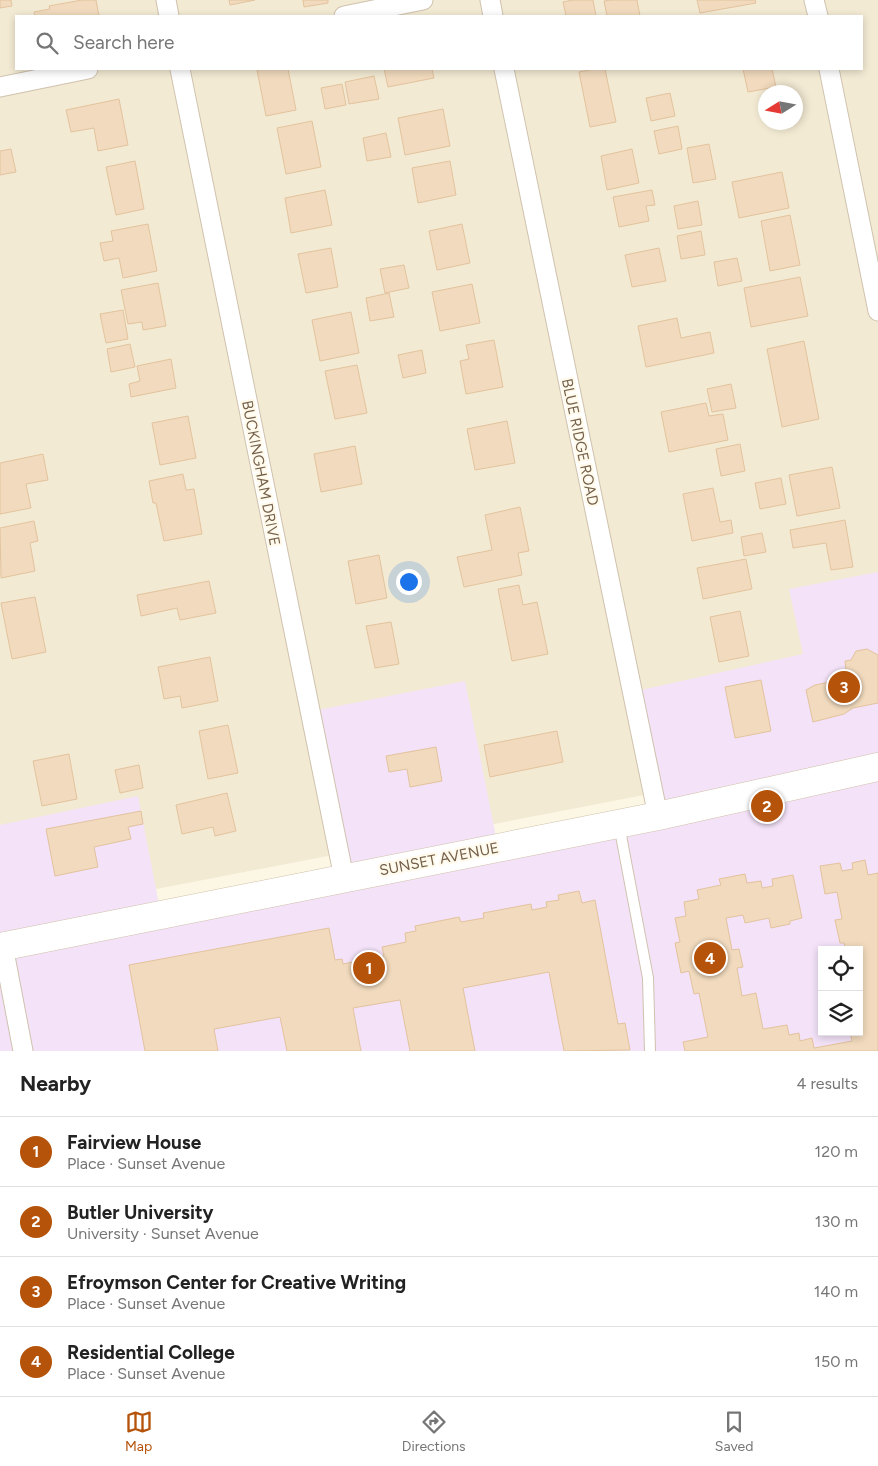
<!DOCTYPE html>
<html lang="en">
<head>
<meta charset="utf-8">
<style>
  :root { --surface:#fff; --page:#f2f2f2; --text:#222; --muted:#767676; --line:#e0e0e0; --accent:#b45309 }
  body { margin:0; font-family:Figtree,sans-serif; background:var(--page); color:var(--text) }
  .controls { position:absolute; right:15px; bottom:15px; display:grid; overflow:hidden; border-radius:0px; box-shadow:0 2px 8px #0003 }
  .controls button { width:45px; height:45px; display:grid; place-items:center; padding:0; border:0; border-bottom:1px solid var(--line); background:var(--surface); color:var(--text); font:25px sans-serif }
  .compass { position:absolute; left:758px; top:85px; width:45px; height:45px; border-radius:50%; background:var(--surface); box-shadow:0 2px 8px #0003; rotate:259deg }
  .you { position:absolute; left:408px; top:581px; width:18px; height:18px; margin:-12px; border:4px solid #fff; border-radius:50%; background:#1a73e8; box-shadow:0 0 0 8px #1a73e833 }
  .badge { display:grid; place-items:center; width:32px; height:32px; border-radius:50%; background:var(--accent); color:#fff; font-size:16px; font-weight:700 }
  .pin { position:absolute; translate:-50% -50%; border:2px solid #fff; box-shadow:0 1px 5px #0006 }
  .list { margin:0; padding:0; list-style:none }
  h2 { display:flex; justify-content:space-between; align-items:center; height:65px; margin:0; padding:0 20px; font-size:21px }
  h2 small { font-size:16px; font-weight:400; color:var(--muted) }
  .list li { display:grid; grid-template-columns:32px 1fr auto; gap:15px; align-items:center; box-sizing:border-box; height:70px; padding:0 20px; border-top:1px solid var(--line) }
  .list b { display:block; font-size:19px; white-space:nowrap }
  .list p { margin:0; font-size:16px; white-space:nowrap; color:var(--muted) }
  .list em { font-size:16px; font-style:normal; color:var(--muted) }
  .icon { flex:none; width:28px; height:28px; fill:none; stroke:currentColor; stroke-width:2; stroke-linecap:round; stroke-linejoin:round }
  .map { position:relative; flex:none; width:878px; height:1051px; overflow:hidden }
  .search { position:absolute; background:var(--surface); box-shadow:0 2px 8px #0003; left:15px; right:15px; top:15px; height:55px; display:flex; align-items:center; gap:12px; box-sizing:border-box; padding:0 18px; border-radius:0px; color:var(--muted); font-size:19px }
  .sheet { height:345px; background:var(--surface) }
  nav { display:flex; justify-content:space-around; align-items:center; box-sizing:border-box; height:70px; border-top:1px solid var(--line); background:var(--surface); font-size:14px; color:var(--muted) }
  nav a { display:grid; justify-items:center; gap:2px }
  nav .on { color:var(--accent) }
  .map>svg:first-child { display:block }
  .residential { fill:#f3ead3; fill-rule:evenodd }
  .education { fill:#f3e2f8; fill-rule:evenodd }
  .building { fill:#f1dabd; stroke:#e3c39e }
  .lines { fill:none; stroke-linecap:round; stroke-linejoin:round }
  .lane-casing { stroke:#cfc2ae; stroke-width:12 }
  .street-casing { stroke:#cfc2ae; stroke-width:21 }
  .secondary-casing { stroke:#d0c1a9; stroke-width:29 }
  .lane { stroke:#fff; stroke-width:10 }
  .street { stroke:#fff; stroke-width:19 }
  .secondary { stroke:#fff; stroke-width:28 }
  .labels { text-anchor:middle; stroke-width:4.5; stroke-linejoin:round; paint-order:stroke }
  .street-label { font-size:15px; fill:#74604b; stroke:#fffaeb }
</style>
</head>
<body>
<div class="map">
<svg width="878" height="1051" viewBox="0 0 878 1051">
  <rect width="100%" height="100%" fill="#fcf7e5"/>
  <path class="residential" d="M0,0H878V750L27,914L17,904L0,822ZM16,16H862V69H16ZM766,92H796V122H766Z"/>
  <path class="education" d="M878,572V1051H0V825L138,796L161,915L343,879L313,711L465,681L498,847L659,815L632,692L803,654L789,589ZM822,950H859V1032H822Z"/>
  <g class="building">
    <polygon points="0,0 11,0 12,6 0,8"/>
    <polygon points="82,0 96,0 99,16 35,16 34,12 50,9 49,6"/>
    <polygon points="229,0 255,0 230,5"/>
    <polygon points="303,0 328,0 328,3 304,7"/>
    <polygon points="573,0 593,0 596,16 566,16 563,2"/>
    <polygon points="611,0 637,0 640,16 607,16 604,1"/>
    <polygon points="697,0 755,0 756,3 700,13"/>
    <polygon points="265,69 288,69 296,110 266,116 257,70"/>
    <polygon points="384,69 432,69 434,78 388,87"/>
    <polygon points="594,69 605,69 616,122 590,127 579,72"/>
    <polygon points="743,69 772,69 776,87 748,92"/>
    <polygon points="374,76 379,99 349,104 345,82"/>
    <polygon points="342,84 346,105 325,109 321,88"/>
    <polygon points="670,93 675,116 651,121 646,98"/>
    <polygon points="119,99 128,145 98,151 94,128 71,132 66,110"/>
    <polygon points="443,109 450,146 405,155 398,118"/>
    <polygon points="312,121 321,167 286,174 277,128"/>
    <polygon points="678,126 682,149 659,154 654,131"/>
    <polygon points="386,133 391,157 367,161 363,138"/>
    <polygon points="709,144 716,179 693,183 687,148"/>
    <polygon points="11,149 16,172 0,175 0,151"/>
    <polygon points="632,149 639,183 607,190 601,156"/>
    <polygon points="135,161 144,209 116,215 106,167"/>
    <polygon points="450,161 456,195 418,203 412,168"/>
    <polygon points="782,172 789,208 739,218 732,182"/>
    <polygon points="325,190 332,225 291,233 285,198"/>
    <polygon points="652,190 655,205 646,206 649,221 619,227 613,197"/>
    <polygon points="698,201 702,225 678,229 674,206"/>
    <polygon points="790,215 800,265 770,271 761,221"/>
    <polygon points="148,224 157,271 123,278 119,258 104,261 100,243 113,241 111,231"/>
    <polygon points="462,224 470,263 437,270 429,231"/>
    <polygon points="701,231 705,255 681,259 677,236"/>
    <polygon points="331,248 338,287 306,293 298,254"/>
    <polygon points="659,248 666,281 632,287 625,255"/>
    <polygon points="737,258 742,281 718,286 714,262"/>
    <polygon points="404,265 409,288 385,293 380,269"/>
    <polygon points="800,277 808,316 751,327 744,288"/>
    <polygon points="158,283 166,326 143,330 142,322 128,324 121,290"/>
    <polygon points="472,284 480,323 440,331 432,292"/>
    <polygon points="389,293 394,317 370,321 366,298"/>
    <polygon points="123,310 128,339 106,343 100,314"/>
    <polygon points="351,312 359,353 320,361 312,320"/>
    <polygon points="677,318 681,338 710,332 714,353 646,367 638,326"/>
    <polygon points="494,340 503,387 466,394 460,361 469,359 466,345"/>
    <polygon points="804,341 819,419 782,427 767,349"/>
    <polygon points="130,344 135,367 111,372 107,349"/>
    <polygon points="422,350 426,373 403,378 398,355"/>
    <polygon points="171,359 176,388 131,397 129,384 140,381 137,366"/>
    <polygon points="357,365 367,413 335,419 325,371"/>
    <polygon points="731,384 736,408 712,412 707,389"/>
    <polygon points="706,403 709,416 723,414 728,440 669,452 661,412"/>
    <polygon points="188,416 196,458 160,465 152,423"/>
    <polygon points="507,421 515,463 475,470 467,429"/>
    <polygon points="740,444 745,471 721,476 716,449"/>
    <polygon points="355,446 362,484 321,492 314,454"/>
    <polygon points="43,454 48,480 26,484 31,508 0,514 0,463"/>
    <polygon points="832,467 840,508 797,516 789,475"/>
    <polygon points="183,474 186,490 194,489 202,534 164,541 156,503 153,503 149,481"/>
    <polygon points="781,478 786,504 760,509 755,483"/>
    <polygon points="713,488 720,522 731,520 733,533 692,541 683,494"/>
    <polygon points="520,507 529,551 518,553 522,575 464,587 457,557 492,550 485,515"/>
    <polygon points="845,520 853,567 831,570 826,543 793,548 790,530"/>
    <polygon points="34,521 38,541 30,543 35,571 1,578 0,528"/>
    <polygon points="762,533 766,552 744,556 741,537"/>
    <polygon points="379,555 387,598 356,604 348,561"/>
    <polygon points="746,559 752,589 703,599 697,568"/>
    <polygon points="209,581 216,613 180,620 177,608 141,616 137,595"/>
    <polygon points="519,585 523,605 537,602 548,654 512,661 498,589"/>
    <polygon points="35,597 46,652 12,659 1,603"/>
    <polygon points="740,611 749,656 719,662 710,617"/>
    <polygon points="391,622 399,664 375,668 366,626"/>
    <polygon points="867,649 878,655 878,703 853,708 844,714 813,722 806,690 815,685 835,681 834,676 846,672 845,661 851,660 856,651"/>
    <polygon points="210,657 218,701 182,708 180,696 164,699 158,667"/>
    <polygon points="761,680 771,731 735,738 725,687"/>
    <polygon points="228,725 238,773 208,779 199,731"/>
    <polygon points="557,731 563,762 490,777 484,745"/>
    <polygon points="436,747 442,781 410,787 407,769 389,772 386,756"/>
    <polygon points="69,754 77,799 42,806 33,761"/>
    <polygon points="139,765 143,788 120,793 115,770"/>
    <polygon points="227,793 236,831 215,836 213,827 182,834 176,805"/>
    <polygon points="141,811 143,824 128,827 131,839 94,847 98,867 55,876 46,829"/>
    <polygon points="865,860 868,875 878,873 878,1051 685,1051 683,1042 708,1037 699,993 694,994 689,971 681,973 675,943 680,942 675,918 686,916 684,902 699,899 697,890 721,885 719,879 745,874 747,883 761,881 762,888 773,886 772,879 793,875 802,918 790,921 790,924 771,928 769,918 745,923 743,915 726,918 732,950 739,949 743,967 737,968 742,996 756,993 763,1029 787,1025 789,1035 799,1033 800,1041 812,1038 814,1048 852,1041 850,1032 859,1032 859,950 846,950 844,943 840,943 835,920 842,919 837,892 825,894 820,866 840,863 842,871 853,869 852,863"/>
    <polygon points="579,891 582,903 595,900 618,1024 625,1023 630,1050 564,1051 549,972 463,988 475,1051 410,1051 400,1000 353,1008 361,1051 287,1051 280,1017 214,1029 218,1051 145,1051 129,965 329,928 335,960 342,959 343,964 384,956 382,947 406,942 405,933 416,931 415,926 459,917 461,922 484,918 483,913 531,904 532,910 547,907 546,902 559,900 558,895"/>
  </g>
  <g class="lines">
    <g class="lane-casing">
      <polyline id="lane" points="619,825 648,978 650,1051"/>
    </g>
    <g class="street-casing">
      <g id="street">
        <polyline points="166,0 169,16"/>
        <polyline points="490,0 493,16"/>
        <polyline points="814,0 818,16"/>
        <polyline points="344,16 423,0"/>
        <polyline points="180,69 344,878"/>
        <polyline points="504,69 658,816"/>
        <polyline points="829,69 878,311"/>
        <polyline points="0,87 88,69"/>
        <polyline points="3,946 23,1051"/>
      </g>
    </g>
    <g class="secondary-casing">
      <polyline id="secondary" points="0,947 658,816 878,767"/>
    </g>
    <use href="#lane" class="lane"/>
    <use href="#street" class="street"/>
    <use href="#secondary" class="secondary"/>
  </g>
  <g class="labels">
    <g class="street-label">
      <text transform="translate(580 442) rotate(78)" y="5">BLUE RIDGE ROAD</text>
      <text transform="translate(261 473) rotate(79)" y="5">BUCKINGHAM DRIVE</text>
      <text transform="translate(439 859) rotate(-11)" y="5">SUNSET AVENUE</text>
    </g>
  </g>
</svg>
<div class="controls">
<button><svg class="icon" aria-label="locate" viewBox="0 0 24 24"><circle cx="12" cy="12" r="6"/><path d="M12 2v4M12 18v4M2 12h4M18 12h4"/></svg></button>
<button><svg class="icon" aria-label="layers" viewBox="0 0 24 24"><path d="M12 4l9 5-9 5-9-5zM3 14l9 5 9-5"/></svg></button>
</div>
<svg class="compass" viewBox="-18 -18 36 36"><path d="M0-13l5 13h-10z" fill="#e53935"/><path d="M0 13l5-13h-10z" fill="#767676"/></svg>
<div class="you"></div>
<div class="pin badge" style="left:369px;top:968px">1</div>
<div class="pin badge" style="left:767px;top:806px">2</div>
<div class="pin badge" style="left:844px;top:687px">3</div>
<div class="pin badge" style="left:710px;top:958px">4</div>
<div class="search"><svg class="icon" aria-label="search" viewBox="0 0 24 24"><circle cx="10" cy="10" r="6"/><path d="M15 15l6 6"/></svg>Search here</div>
</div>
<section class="sheet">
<h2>Nearby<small>4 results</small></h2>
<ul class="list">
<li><span class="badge">1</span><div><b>Fairview House</b><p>Place · Sunset Avenue</p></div><em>120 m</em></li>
<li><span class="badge">2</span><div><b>Butler University</b><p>University · Sunset Avenue</p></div><em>130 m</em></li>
<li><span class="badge">3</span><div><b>Efroymson Center for Creative Writing</b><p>Place · Sunset Avenue</p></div><em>140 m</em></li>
<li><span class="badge">4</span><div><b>Residential College</b><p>Place · Sunset Avenue</p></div><em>150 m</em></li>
</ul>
</section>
<nav>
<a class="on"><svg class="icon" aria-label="map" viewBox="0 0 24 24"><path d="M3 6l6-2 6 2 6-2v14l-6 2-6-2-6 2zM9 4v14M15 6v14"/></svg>Map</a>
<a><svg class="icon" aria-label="directions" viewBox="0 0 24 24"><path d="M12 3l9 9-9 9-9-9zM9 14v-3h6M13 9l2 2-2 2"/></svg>Directions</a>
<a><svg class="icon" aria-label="saved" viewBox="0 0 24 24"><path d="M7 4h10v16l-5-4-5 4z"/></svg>Saved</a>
</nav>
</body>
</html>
